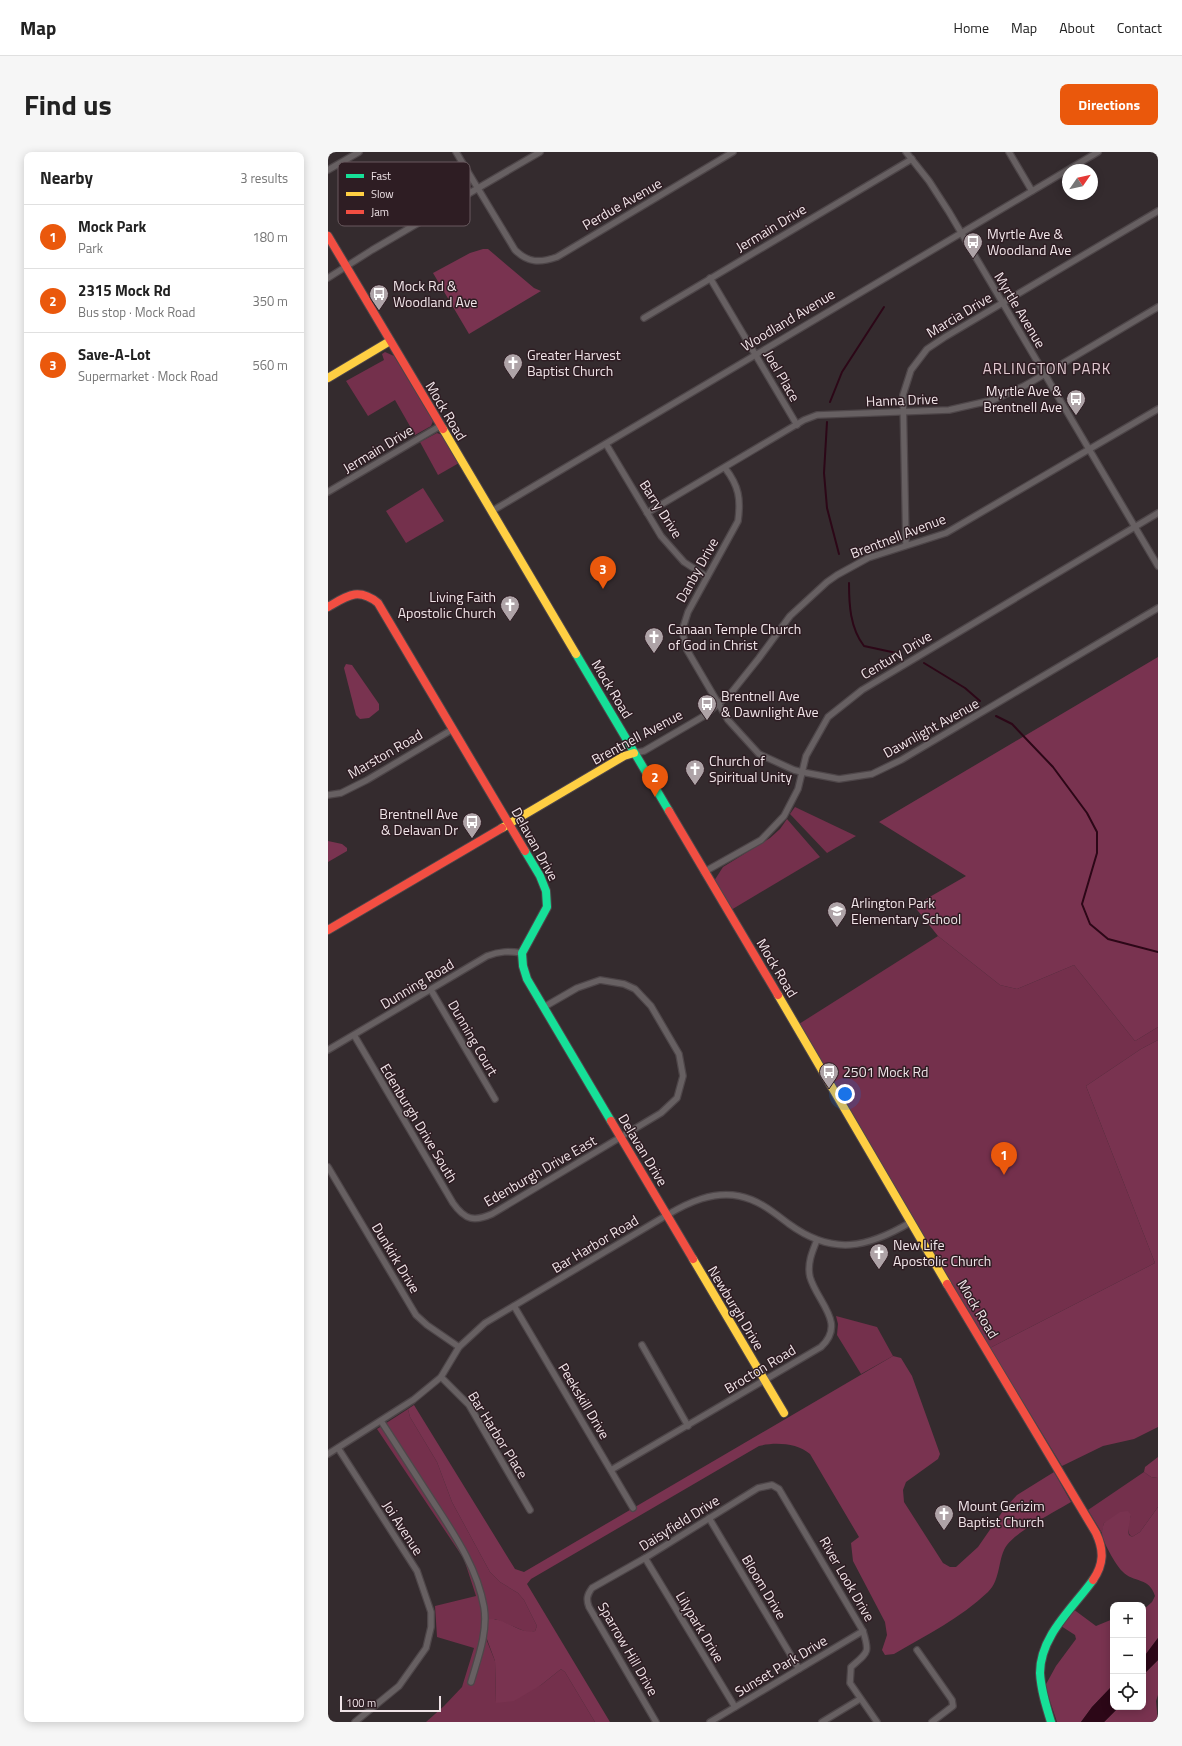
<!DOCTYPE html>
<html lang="en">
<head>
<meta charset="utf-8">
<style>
  :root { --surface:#fff; --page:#f6f6f6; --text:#222; --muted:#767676; --line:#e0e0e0; --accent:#ea580c }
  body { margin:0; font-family:"Titillium Web",sans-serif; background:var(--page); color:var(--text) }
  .controls { position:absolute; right:12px; bottom:12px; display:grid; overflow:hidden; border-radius:8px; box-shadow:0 2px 10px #0003 }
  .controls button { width:36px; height:36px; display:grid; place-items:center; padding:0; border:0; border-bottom:1px solid var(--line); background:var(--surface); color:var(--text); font:20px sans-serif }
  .compass { position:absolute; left:734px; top:12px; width:36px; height:36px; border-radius:50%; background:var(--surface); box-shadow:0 2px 10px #0003; rotate:56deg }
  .scale { position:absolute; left:12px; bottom:10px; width:101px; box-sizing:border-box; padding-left:4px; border:2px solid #f0e4e8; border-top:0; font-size:11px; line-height:14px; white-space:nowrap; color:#f0e4e8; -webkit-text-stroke:3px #2e1d23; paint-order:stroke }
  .you { position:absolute; left:517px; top:942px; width:14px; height:14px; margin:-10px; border:3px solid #fff; border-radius:50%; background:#1a73e8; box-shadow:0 0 0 6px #1a73e833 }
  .badge { display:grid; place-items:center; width:26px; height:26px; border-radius:50%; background:var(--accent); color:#fff; font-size:13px; font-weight:700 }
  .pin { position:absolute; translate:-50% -33px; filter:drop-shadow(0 1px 2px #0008) }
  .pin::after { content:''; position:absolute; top:21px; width:14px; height:12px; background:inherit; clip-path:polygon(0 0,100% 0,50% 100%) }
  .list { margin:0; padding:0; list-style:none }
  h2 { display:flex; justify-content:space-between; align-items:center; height:52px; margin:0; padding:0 16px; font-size:17px }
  h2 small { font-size:13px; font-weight:400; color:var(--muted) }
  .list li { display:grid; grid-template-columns:26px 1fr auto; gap:12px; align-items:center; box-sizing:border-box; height:64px; padding:0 16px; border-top:1px solid var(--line) }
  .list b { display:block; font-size:15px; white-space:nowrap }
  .list p { margin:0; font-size:13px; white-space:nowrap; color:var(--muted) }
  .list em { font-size:13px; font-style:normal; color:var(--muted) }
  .icon { flex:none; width:22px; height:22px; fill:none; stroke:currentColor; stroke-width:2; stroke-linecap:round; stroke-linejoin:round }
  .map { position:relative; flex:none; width:830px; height:1570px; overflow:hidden; border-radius:8px }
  header { display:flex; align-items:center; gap:24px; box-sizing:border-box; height:56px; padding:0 20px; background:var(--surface); border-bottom:1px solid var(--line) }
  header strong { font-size:19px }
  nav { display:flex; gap:22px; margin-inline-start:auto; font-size:14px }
  .intro { display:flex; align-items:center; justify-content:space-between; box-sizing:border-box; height:96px; padding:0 24px }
  h1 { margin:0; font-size:28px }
  .button { padding:10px 18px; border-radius:8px; background:var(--accent); color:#fff; font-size:14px; font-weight:700 }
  main { display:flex; gap:24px; padding:0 24px }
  aside { flex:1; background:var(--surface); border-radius:8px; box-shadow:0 2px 10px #0003 }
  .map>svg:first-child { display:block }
  .green { fill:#74304c }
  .forest { fill:#793350 }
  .water { fill:#2c0717 }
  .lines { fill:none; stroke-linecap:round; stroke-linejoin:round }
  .stream { stroke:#2c0717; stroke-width:2 }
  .street-casing { stroke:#4e4649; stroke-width:8 }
  .fast-casing { stroke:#4e4649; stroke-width:10 }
  .slow-casing { stroke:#4e4649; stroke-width:10 }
  .jam-casing { stroke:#4e4649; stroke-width:10 }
  .street { stroke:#676062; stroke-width:5.5 }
  .fast { stroke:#16e098; stroke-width:8 }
  .slow { stroke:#ffcf43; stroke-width:8 }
  .jam { stroke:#f24e42; stroke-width:8 }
  .labels { text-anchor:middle; stroke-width:3; stroke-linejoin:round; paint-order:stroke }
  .street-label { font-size:14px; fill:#f0e4e8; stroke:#2e1d23 }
  .poi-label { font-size:14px; fill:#f0e4e8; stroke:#2e1d23; text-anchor:start }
  .neighbourhood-label { font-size:15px; letter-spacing:1px; fill:#e0c9d0; stroke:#2e1d23 }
  .key { fill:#2e1d23; stroke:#68595e; stroke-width:1 }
  .key-label { font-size:11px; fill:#f0e4e8 }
</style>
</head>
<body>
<header>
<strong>Map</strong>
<nav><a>Home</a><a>Map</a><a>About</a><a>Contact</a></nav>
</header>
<div class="intro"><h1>Find us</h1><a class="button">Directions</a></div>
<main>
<aside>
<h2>Nearby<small>3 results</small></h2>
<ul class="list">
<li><span class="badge">1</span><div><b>Mock Park</b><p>Park</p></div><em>180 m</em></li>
<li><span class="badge">2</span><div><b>2315 Mock Rd</b><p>Bus stop · Mock Road</p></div><em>350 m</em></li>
<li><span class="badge">3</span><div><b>Save-A-Lot</b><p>Supermarket · Mock Road</p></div><em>560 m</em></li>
</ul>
</aside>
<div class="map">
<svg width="830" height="1570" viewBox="0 0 830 1570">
  <rect width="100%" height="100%" fill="#342b2e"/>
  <g class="green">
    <polygon points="57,200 66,204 105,269 103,274 87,283 67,248 40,264 18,229 56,208 54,202"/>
    <polygon points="109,281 114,283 131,311 110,323 92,290"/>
    <polygon points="95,336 116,369 78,391 58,359"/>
    <polygon points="467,655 528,684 499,701 462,662"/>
    <polygon points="459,667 492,705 403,758 386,729 395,715 442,686 452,677"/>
    <polygon points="610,784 672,833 689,837 746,813 807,889 830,875 830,888 813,897 758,934 827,1111 662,1196 471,872"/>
    <polygon points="508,1164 549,1175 565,1204 533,1222 509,1183 510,1172"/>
    <polygon points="80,1257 82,1265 109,1310 124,1350 162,1420 172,1430 190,1441 196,1448 209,1474 207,1479 201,1481 167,1467 155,1479 167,1509 168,1550 213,1533 233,1517 237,1520 267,1570 98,1570 116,1554 134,1535 146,1496 109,1485 107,1454 148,1444 136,1407 49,1277"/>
    <path d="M816,1320L823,1325L830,1326V1355L812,1380L804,1385C797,1380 801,1370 803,1363L776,1371L774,1381L760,1358Z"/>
  </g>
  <g class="forest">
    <polygon points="155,97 160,97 206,136 213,139 141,182 105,121 142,101"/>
    <polygon points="830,505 830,875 807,889 746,813 689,837 672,833 610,784 586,754 638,724 551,670"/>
    <polygon points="18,512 24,513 51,552 51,558 41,566 32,567 28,563 16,516"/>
    <polygon points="0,689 14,692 19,696 19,699 0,710"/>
    <polygon points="830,888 830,1275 806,1287 775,1294 734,1314 662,1196 827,1111 758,934 813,897"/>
    <path d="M565,1204L573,1206L584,1224L612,1302L610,1307L578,1330L575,1338L576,1350L615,1411L622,1415H628L650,1395L677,1356L689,1343L726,1320L743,1350C725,1361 692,1377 679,1393C670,1404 673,1428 660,1440C633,1466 598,1483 566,1502L557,1503L554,1498L559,1483L557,1470L525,1409L523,1391L531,1385L482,1302C469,1291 447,1290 431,1294L203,1427L199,1432L282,1570H267L237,1520L233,1517L213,1533L186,1549L168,1551L167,1509L153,1471C170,1457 189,1484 207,1479L209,1474L196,1448L190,1441L172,1430L162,1420L124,1350L109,1310L82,1265L80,1257L86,1253L187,1417L196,1420Z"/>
    <polygon points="830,1305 830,1326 823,1325 816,1320 817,1315"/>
    <path d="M830,1355V1486L815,1506V1458L824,1450L827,1444C821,1424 806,1432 794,1419C788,1413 774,1389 774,1381C774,1378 775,1374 776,1371L792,1360L800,1359L803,1363L800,1379L801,1383L804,1385L812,1380Z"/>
    <polygon points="745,1457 768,1474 785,1467 785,1533 764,1555 753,1570 729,1570 717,1534 728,1514 748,1487 747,1483 733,1474"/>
    <polygon points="830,1508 830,1543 828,1549 830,1570 776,1570 791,1555 815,1555 815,1523"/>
  </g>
  <g class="water">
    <polygon points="830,1486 830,1508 815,1523 815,1506"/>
    <polygon points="785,1533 785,1555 791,1555 776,1570 753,1570 764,1555"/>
  </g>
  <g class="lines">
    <g class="stream">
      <polyline points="502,250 514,220 556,155"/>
      <polyline points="499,270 496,321 499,356 511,402"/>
      <path d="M521,431C521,452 522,476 536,494L573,502"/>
      <polyline points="596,511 637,536 652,549"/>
      <polyline points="668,564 684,572 725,615 759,661 769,680 769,701 754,752 762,772 780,787 830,800"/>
    </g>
    <g class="street-casing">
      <g id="street">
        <path d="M128,0L187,98C200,111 212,111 229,105L405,0"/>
        <polyline points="578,0 601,29 621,60 830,414"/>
        <polyline points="681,0 704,39"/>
        <polyline points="0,18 31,0"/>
        <polyline points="0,126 44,98 212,0"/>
        <polyline points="382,126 469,273"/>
        <polyline points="316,166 584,7"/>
        <polyline points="278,292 333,384 356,410 379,425"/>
        <path d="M397,316C411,334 413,347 410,369L360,460L354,479L359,498L400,568L431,602L466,618L474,620L511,627L544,622L573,608L830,456"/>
        <polyline points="0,340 112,274"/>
        <polyline points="164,359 770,0"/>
        <polyline points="319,361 476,268 489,263 621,258 665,248 696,234 717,222 830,155"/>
        <polyline points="578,393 575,243 583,218 599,197 617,185 830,59"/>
        <polyline points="306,601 316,599 376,564 403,541 431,506 462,464 499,430 509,423 540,406 618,381 830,257"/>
        <polyline points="0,643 13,641 39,628 125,577"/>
        <polyline points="376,720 433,688 456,664 470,637 478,604 500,565 534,538 830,361"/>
        <polyline points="103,838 167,947"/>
        <path d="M26,883L125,1051C137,1068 146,1070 164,1062L333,961L349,946L355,924L351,902L323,854L307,837L296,832L272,828L249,836L216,855"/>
        <path d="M0,898L159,804C172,799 181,799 194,801"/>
        <polyline points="0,1015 88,1163 99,1173 131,1195"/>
        <polyline points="186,1154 305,1356"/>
        <polyline points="314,1193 360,1274"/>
        <polyline points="113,1225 141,1253 202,1358"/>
        <path d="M53,1269C70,1295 87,1322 104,1348C126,1382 149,1415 156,1455C160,1480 150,1506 143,1530"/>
        <polyline points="10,1296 89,1419 103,1460 103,1475 98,1496 71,1534 27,1570"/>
        <path d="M0,1302L85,1248L113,1225L131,1195L157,1171L339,1063C361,1050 385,1039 411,1044C431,1048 445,1060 461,1072C505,1104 539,1096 583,1070"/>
        <path d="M283,1318L493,1195C519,1171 489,1150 482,1125C479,1112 484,1100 489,1088"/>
        <polyline points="381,1366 471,1517"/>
        <polyline points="317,1406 407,1555"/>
        <polyline points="589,1498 624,1548 625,1554 604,1570"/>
        <path d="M328,1570L261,1455C258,1447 259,1443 264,1436L317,1406L430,1336L444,1333L451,1337L535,1479C542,1501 540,1500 523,1515L522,1531L549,1570"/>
        <polyline points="382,1570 535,1479"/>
        <polyline points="494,1570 532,1547"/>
      </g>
    </g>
    <g class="fast-casing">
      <g id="fast">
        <polyline points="248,502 341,659"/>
        <polyline points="197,699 212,724 218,739 219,755 194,801 195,814 199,827 283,969"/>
        <path d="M723,1570C718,1554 713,1538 712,1521C712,1484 745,1456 765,1428"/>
      </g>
    </g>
    <g class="slow-casing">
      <g id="slow">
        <polyline points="0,226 62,189"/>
        <polyline points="115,277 248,502"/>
        <polyline points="174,676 296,604 306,601"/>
        <polyline points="450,843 619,1132"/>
        <polyline points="365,1107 456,1261"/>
      </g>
    </g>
    <g class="jam-casing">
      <g id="jam">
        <polyline points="0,84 115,277"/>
        <path d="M0,455C19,444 30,435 50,451L197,699"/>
        <polyline points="341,659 450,843"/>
        <polyline points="0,778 174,676"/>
        <polyline points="283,969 365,1107"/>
        <path d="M619,1132L768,1381C776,1398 776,1412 765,1428"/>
      </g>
    </g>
    <use href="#street" class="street"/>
    <use href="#fast" class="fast"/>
    <use href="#slow" class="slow"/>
    <use href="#jam" class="jam"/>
  </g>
  <defs>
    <g id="bus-pin" transform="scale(1)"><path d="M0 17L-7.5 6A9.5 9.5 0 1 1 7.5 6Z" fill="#aea3a7" stroke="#2e1d23"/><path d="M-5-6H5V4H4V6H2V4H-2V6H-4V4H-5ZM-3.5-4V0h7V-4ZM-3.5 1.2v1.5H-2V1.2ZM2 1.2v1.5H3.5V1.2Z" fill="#fff"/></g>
    <g id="church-pin" transform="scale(1)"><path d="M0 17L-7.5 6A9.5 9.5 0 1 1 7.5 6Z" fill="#aea3a7" stroke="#2e1d23"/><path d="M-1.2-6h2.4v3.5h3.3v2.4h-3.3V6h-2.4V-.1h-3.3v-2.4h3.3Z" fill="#fff"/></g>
    <g id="school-pin" transform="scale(1)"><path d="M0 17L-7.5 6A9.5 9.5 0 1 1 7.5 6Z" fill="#aea3a7" stroke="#2e1d23"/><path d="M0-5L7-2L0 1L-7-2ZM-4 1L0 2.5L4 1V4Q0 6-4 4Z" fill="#fff"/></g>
  </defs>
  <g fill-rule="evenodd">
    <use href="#bus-pin" x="645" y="90"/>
    <use href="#bus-pin" x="51" y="142"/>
    <use href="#church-pin" x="185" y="211"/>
    <use href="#bus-pin" x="748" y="247"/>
    <use href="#church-pin" x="182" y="453"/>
    <use href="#church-pin" x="326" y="485"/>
    <use href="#bus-pin" x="379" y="552"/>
    <use href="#church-pin" x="367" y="617"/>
    <use href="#bus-pin" x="144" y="670"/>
    <use href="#school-pin" x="509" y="759"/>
    <use href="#bus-pin" x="501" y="920"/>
    <use href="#church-pin" x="551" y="1101"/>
    <use href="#church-pin" x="616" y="1362"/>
  </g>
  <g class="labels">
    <g class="street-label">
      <text transform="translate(294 52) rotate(-30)" y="5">Perdue Avenue</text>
      <text transform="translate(443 76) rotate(-31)" y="5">Jermain Drive</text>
      <text transform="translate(692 158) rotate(59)" y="5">Myrtle Avenue</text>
      <text transform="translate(631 163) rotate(-31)" y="5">Marcia Drive</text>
      <text transform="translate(460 168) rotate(-31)" y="5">Woodland Avenue</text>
      <text transform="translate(454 224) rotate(60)" y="5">Joel Place</text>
      <text transform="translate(574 248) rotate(-2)" y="5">Hanna Drive</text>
      <text transform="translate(118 259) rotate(59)" y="5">Mock Road</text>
      <text transform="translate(50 297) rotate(-31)" y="5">Jermain Drive</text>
      <text transform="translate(333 357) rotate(57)" y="5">Barry Drive</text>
      <text transform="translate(570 384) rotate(-21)" y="5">Brentnell Avenue</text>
      <text transform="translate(369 418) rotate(-61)" y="5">Danby Drive</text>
      <text transform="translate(568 503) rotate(-31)" y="5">Century Drive</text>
      <text transform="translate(284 537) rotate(59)" y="5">Mock Road</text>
      <text transform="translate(603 576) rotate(-29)" y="5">Dawnlight Avenue</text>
      <text transform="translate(309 585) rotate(-28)" y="5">Brentnell Avenue</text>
      <text transform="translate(57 602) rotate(-30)" y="5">Marston Road</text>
      <text transform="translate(207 692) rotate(61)" y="5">Delavan Drive</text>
      <text transform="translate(449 816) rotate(59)" y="5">Mock Road</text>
      <text transform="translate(89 832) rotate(-31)" y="5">Dunning Road</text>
      <text transform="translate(145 886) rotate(60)" y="5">Dunning Court</text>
      <text transform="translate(91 971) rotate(59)" y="5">Edenburgh Drive South</text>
      <text transform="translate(315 998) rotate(59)" y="5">Delavan Drive</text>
      <text transform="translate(212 1019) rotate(-30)" y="5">Edenburgh Drive East</text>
      <text transform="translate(267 1092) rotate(-31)" y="5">Bar Harbor Road</text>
      <text transform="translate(68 1106) rotate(59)" y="5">Dunkirk Drive</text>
      <text transform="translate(408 1156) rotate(59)" y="5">Newburgh Drive</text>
      <text transform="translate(650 1157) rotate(59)" y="5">Mock Road</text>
      <text transform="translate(432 1217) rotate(-31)" y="5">Brocton Road</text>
      <text transform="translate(256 1249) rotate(59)" y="5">Peekskill Drive</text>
      <text transform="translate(170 1283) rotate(58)" y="5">Bar Harbor Place</text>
      <text transform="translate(351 1371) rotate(-32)" y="5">Daisyfield Drive</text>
      <text transform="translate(75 1376) rotate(57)" y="5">Joi Avenue</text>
      <text transform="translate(519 1427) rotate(60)" y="5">River Look Drive</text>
      <text transform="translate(436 1435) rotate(59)" y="5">Bloom Drive</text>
      <text transform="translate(372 1475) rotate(59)" y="5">Lilypark Drive</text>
      <text transform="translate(300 1497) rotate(60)" y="5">Sparrow Hill Drive</text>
      <text transform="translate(453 1514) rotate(-31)" y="5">Sunset Park Drive</text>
    </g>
    <g class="poi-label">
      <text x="659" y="87">Myrtle Ave &amp;<tspan x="659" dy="16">Woodland Ave</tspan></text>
      <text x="65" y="139">Mock Rd &amp;<tspan x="65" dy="16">Woodland Ave</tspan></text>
      <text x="199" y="208">Greater Harvest<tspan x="199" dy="16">Baptist Church</tspan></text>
      <text x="734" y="244" text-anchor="end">Myrtle Ave &amp;<tspan x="734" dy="16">Brentnell Ave</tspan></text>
      <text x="168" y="450" text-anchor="end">Living Faith<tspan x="168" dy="16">Apostolic Church</tspan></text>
      <text x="340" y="482">Canaan Temple Church<tspan x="340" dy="16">of God in Christ</tspan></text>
      <text x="393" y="549">Brentnell Ave<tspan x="393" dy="16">&amp; Dawnlight Ave</tspan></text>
      <text x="381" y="614">Church of<tspan x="381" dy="16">Spiritual Unity</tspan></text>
      <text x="130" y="667" text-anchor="end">Brentnell Ave<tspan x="130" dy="16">&amp; Delavan Dr</tspan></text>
      <text x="523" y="756">Arlington Park<tspan x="523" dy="16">Elementary School</tspan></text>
      <text x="515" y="925">2501 Mock Rd</text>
      <text x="565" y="1098">New Life<tspan x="565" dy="16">Apostolic Church</tspan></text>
      <text x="630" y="1359">Mount Gerizim<tspan x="630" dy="16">Baptist Church</tspan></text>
    </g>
    <g class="neighbourhood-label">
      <text x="719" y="222">ARLINGTON PARK</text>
    </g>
  </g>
  <rect x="10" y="10" width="132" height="64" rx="6" class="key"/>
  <rect x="18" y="22" width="18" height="4" fill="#16e098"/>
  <rect x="18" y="40" width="18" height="4" fill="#ffcf43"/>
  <rect x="18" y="58" width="18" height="4" fill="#f24e42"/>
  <g class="key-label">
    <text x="43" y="28">Fast</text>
    <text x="43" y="46">Slow</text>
    <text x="43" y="64">Jam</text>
  </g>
</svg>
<div class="controls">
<button>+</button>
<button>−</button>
<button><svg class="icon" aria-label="locate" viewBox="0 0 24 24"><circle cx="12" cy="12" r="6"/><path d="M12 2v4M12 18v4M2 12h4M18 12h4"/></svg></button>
</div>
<svg class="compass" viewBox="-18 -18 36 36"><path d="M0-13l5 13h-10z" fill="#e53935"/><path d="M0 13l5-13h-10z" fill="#767676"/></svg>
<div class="scale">100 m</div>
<div class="you"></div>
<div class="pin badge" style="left:676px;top:1023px">1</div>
<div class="pin badge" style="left:327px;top:645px">2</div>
<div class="pin badge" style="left:275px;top:437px">3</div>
</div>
</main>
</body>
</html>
